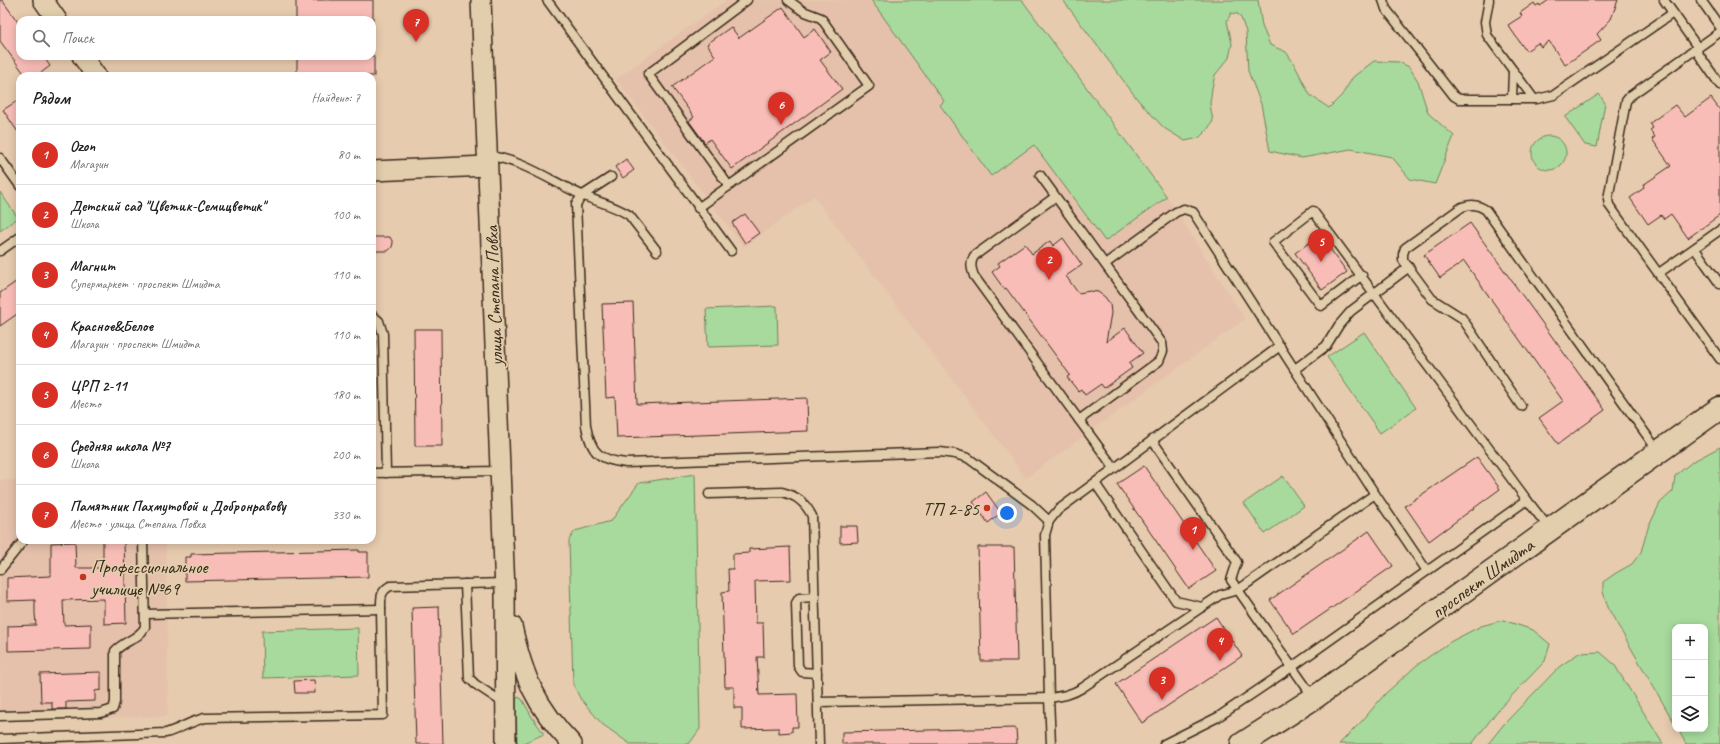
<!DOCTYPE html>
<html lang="ru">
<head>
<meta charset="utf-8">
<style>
  :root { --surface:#fff; --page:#f2f2f2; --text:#202124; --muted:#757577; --line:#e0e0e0; --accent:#d93025 }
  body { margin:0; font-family:Caveat,sans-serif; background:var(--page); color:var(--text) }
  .controls { position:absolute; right:12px; bottom:12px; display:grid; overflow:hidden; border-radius:8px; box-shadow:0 2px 10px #0003 }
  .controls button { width:36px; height:36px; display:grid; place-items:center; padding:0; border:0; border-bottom:1px solid var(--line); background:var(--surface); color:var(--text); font:20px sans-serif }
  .you { position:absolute; left:1007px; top:513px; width:14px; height:14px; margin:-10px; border:3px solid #fff; border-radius:50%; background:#1a73e8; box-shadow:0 0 0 6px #1a73e833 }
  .badge { display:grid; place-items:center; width:26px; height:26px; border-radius:50%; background:var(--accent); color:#fff; font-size:13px; font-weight:700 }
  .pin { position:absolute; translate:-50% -33px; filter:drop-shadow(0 1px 2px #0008) }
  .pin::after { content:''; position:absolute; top:21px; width:14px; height:12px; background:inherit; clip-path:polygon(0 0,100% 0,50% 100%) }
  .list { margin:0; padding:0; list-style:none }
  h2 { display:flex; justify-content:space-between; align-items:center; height:52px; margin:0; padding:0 16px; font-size:17px }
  h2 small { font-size:13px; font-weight:400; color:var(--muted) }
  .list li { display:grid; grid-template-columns:26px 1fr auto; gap:12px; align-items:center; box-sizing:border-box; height:60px; padding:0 16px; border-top:1px solid var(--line) }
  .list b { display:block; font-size:15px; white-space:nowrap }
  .list p { margin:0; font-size:13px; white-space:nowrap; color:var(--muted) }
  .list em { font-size:13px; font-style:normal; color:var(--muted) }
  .icon { flex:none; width:22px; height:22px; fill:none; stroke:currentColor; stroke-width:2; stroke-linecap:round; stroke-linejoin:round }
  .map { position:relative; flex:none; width:1720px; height:744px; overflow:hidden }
  .search { position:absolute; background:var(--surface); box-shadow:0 2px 10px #0003; left:16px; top:16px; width:360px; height:44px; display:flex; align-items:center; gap:10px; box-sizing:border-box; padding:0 14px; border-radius:12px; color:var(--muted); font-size:15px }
  .panel { position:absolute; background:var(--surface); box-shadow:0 2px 10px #0003; left:16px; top:72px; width:360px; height:472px; border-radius:12px }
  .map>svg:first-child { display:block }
  .built { fill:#e5c1ab }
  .green { fill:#a7da9c; stroke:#71825d }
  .building { fill:#f9bdb7; stroke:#3b2a1e }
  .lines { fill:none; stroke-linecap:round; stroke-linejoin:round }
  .service-casing { stroke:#3b2a1e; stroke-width:11 }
  .tertiary-casing { stroke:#3b2a1e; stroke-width:22 }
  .secondary-casing { stroke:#3b2a1e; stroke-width:25 }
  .service { stroke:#e2ceac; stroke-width:8 }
  .tertiary { stroke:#e2ceac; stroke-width:19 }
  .secondary { stroke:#e2ceac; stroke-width:22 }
  .poi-dot { fill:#c8321e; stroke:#e2ceac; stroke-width:1.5 }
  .labels { text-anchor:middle; stroke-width:3.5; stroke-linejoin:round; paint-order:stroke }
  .street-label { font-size:19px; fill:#3b2a1e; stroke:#e2ceac }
  .poi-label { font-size:19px; fill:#3b2a1e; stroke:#e2ceac; text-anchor:end }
</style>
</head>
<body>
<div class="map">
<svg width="1720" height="744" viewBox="0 0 1720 744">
  <rect width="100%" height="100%" fill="#e7cbae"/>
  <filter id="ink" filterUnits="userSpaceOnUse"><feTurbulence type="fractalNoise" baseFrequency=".025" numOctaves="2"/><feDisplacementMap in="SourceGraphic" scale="8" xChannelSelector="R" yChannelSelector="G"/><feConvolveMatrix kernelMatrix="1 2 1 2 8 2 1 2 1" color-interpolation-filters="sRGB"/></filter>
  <g filter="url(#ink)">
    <g class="built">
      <polygon points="726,0 1022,0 1167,197 1245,319 1026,478 814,196 744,247 616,79"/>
      <polygon points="0,480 20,480 20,540 166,540 168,716 0,721"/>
    </g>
    <g class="green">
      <polygon points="871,0 1022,0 1167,197 1105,241 1034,145 991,176 940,105 944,101"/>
      <polygon points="1063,0 1258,0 1262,26 1270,45 1286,52 1293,62 1310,95 1329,108 1342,95 1353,77 1374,61 1399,62 1409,67 1418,81 1428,113 1454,136 1435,184 1410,179 1392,157 1351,149 1302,158 1270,151 1261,104 1248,71 1246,32 1241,18 1238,14 1231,13 1227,21 1232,44 1229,58 1215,75 1212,88 1210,104 1213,121 1207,130 1199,138 1185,141 1164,128 1138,100"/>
      <polygon points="1599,94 1605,103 1597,147 1585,145 1565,117"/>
      <circle cx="1549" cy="153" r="17"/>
      <polygon points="0,192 18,218 0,231"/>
      <polygon points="777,306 778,345 708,347 706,309"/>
      <polygon points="1364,332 1416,408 1380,433 1327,357"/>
      <polygon points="1720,447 1720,744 1686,744 1678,729 1705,729 1705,627 1675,627 1675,724 1609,610 1603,592 1603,582 1616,573 1632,564 1641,552 1648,528 1660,503 1673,491 1675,476 1692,462"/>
      <polygon points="695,474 700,729 689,744 630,744 602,724 580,698 573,684 569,540 575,531 611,521 639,483"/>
      <polygon points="1283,476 1304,506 1265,534 1244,503"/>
      <polygon points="1503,620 1533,630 1550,644 1545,661 1498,710 1472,744 1339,744 1362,721 1385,694 1417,665 1450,642 1481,626"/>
      <polygon points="358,628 359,675 263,678 262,631"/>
      <polygon points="1600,652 1614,664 1663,744 1488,744 1504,724 1559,667 1579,653"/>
      <polygon points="518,697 522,699 532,717 544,734 521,744 517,743 516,700"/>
    </g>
    <g class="building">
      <polygon points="0,0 2,0 20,25 20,56 43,56 50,66 37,76 26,76 0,41"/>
      <rect x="296" y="0" width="77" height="20"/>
      <polygon points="1549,0 1618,0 1611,19 1597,34 1601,40 1565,65 1549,41 1541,47 1538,43 1526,51 1508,25 1522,16 1520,13 1534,3 1536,6 1539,4 1540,6"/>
      <polygon points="783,7 804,37 815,29 831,52 820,60 842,89 732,169 710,139 705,143 689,121 694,117 672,87 715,56 707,44 731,27 739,38"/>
      <rect x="297" y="56" width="77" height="20"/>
      <polygon points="1711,98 1720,110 1720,215 1688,238 1671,214 1664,219 1661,215 1648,224 1630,198 1644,188 1643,185 1671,166 1652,139 1655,137 1650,130 1653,128 1650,123 1675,105 1685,117"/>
      <polygon points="20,99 20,135 3,110"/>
      <polygon points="626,159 634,170 623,178 615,167"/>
      <polygon points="745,214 759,233 745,243 732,223"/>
      <polygon points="1470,223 1605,410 1558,444 1539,418 1563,401 1464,261 1440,278 1424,255"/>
      <polygon points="1320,235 1347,272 1322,290 1295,253"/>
      <polygon points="372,237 390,237 393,243 392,247 388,251 372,251"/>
      <polygon points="1063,238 1082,265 1066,276 1078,293 1090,291 1098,292 1105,297 1110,304 1111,313 1106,342 1125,328 1143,353 1129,363 1132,368 1104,388 1101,384 1085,395 1081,389 1078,391 1067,377 1070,375 1006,288 1004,289 992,272 1000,266 998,263 1025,244 1032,254 1050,241 1053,246"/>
      <polygon points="20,279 20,312 0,326 0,293"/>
      <polygon points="633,303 637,404 807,398 808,431 617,438 615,397 606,398 602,304"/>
      <polygon points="414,329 441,329 442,446 415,446"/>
      <polygon points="1477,457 1500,489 1429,541 1405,506"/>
      <polygon points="1144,466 1216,571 1189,589 1117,484"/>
      <polygon points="986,492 1001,513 988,523 973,502"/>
      <polygon points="840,526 857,526 858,542 840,543"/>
      <polygon points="1369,531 1393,566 1294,634 1270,600"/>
      <polygon points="103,541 124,541 126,623 104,624 104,599 63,600 64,625 91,624 91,649 8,651 8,626 36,625 35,613 35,600 7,601 7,578 51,576 51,543 75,542 76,568 103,568"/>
      <polygon points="790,547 791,580 755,581 756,623 763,623 764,657 757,657 759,695 797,694 798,727 792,727 792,732 779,733 779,728 742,729 742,708 734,708 734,687 725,687 722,592 729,591 728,569 733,569 733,554 749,553 749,549"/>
      <polygon points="978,547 1014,547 1017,661 981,661"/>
      <polygon points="359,550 359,552 368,552 368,577 185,581 185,557 191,557 191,554"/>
      <polygon points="439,607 443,744 416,744 412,608"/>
      <polygon points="1216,617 1242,656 1142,723 1116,684"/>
      <polygon points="101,672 101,690 95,691 95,701 66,702 66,709 52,709 52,702 41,702 40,674"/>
      <polygon points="314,680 315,693 295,693 294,681"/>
      <polygon points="1016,728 1017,744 842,744 842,732"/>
    </g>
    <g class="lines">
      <g class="service-casing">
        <g id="service">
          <polyline points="547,0 731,251"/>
          <polyline points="1383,0 1386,9 1454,96 1459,99 1537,99 1554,95 1673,13"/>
          <polyline points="1489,0 1485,22 1487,35 1534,99"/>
          <polyline points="1664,0 1698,48"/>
          <polyline points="1701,0 1720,27"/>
          <polyline points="1720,32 1630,96 1626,101 1608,199 1609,205 1720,359"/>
          <polyline points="1695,49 1720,85"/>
          <polyline points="1512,99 1513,71"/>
          <path d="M488,156C521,159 554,183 584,196C599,202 615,206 629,215L657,251"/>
          <polyline points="0,158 20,186"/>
          <polyline points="1040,175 1162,343 1163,351 1159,361 1079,420"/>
          <path d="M611,177L583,195L576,204L586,426C591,453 599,460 626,463L940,452L955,454L968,458L1032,505L1049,521"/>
          <polyline points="729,186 648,74 747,0"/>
          <path d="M1055,197L974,256C970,263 971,268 974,276L1114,468"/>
          <polyline points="698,208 869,86 821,18 803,11 788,0"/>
          <polyline points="1695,249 1720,284"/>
          <polyline points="0,251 20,237"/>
          <polyline points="1105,264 1176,212 1184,209 1193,212 1375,494 1427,571"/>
          <polyline points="1659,273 1720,230"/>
          <polyline points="1362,275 1321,306 1273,242 1313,211 1527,500 1549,528"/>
          <polyline points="372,315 379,321 383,334 386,473"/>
          <path d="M1280,346L1058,510L1049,521L1045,535L1049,698C1062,696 1071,695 1082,688L1220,595L1238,590L1375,494"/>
          <polyline points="1295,369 1326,346 1339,325 1351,311 1409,267"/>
          <path d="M1521,406L1462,318L1432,299L1403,260V254L1405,248L1462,207C1471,204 1477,204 1486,210L1658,451"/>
          <polyline points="1152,440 1237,562 1231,580 1313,697"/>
          <polyline points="372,473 500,471"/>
          <polyline points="1095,483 1176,601 1202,607"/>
          <path d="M709,494L782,492C797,496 805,502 812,516L819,744"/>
          <polyline points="0,570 24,540"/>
          <polyline points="465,584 469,678 475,684 505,704"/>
          <polyline points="815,597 799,598 796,603 798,666 802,672 817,673"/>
          <polyline points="145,614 381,609"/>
          <polyline points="818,702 1049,698 1051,744"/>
          <path d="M0,716L101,713L113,709L115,702V651C124,641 139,639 145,627L143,540"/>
          <path d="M0,739L166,733C180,729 191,721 205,718L383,715L381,609C381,597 380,592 390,586L505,583"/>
          <polyline points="1164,744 1218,717 1292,667 1527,500"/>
        </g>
      </g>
      <g class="tertiary-casing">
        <g id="tertiary">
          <polyline points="43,0 57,20"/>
          <polyline points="481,0 505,591 506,744"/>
          <polyline points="82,56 96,76"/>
          <polyline points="372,171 487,166"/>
          <path d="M512,626C523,676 536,707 572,744"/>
        </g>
      </g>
      <g class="secondary-casing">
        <polyline id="secondary" points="1242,744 1314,698 1720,408"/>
      </g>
      <use href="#service" class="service"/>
      <use href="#tertiary" class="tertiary"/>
      <use href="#secondary" class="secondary"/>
    </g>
  </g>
  <g class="poi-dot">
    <circle cx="987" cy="508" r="4"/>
    <circle cx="83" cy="577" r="4"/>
  </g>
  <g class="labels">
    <g class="street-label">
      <text transform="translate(493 296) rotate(-92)" y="7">улица Степана Повха</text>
      <text transform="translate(1482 578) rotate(-36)" y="7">проспект Шмидта</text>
    </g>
    <g class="poi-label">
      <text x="979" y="515">ТП 2-85</text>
      <text x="91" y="573" text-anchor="start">Профессиональное<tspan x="91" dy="22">училище №69</tspan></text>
    </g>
  </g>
</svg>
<div class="controls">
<button>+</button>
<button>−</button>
<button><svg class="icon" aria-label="layers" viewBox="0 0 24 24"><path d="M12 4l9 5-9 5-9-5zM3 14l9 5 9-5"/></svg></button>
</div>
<div class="you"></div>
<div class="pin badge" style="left:1193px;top:550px">1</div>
<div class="pin badge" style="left:1049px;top:280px">2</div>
<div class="pin badge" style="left:1162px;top:700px">3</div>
<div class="pin badge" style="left:1220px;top:661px">4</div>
<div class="pin badge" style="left:1321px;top:262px">5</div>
<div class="pin badge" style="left:781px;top:125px">6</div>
<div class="pin badge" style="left:416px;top:42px">7</div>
<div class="search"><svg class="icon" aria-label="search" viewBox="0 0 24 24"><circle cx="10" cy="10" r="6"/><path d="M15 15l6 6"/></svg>Поиск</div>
<section class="panel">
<h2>Рядом<small>Найдено: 7</small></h2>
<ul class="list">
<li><span class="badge">1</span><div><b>Ozon</b><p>Магазин</p></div><em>80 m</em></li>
<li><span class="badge">2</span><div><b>Детский сад &quot;Цветик-Семицветик&quot;</b><p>Школа</p></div><em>100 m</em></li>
<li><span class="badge">3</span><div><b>Магнит</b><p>Супермаркет · проспект Шмидта</p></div><em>110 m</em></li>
<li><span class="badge">4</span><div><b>Красное&amp;Белое</b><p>Магазин · проспект Шмидта</p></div><em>110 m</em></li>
<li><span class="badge">5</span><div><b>ЦРП 2-11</b><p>Место</p></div><em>180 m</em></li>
<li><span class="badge">6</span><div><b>Средняя школа №7</b><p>Школа</p></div><em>200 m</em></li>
<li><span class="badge">7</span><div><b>Памятник Пахмутовой и Добронравову</b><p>Место · улица Степана Повха</p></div><em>330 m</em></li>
</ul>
</section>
</div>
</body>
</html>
